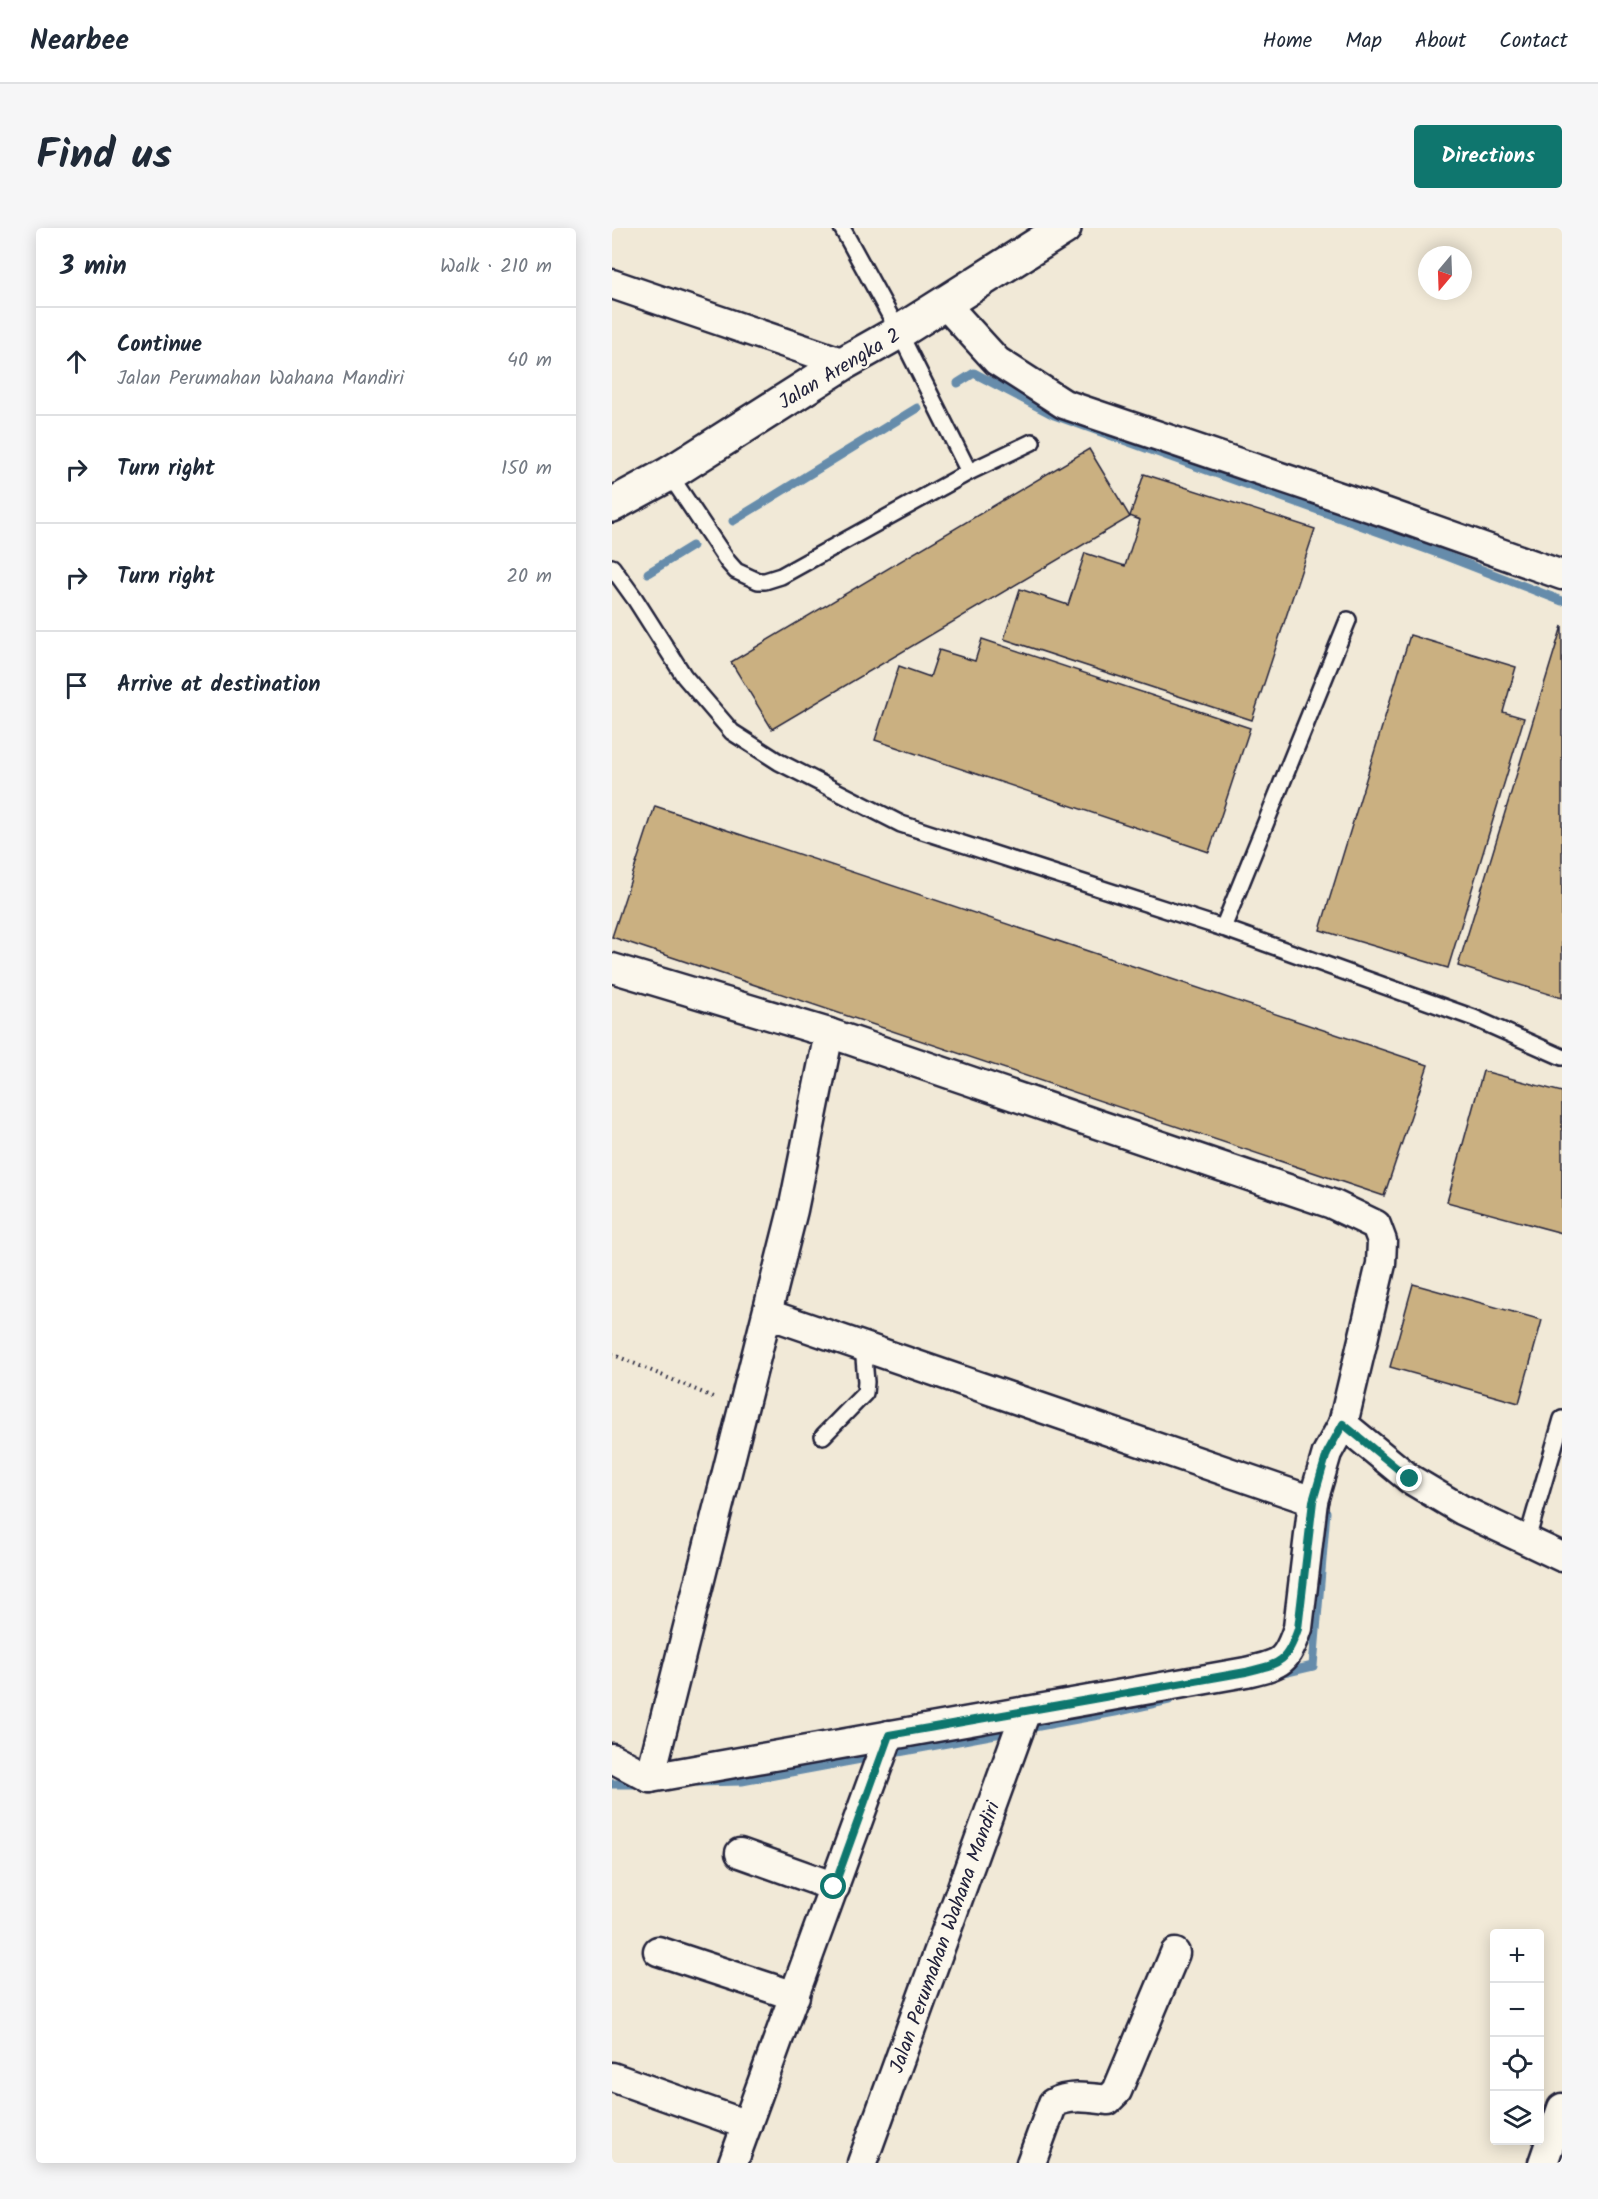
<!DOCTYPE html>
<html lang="en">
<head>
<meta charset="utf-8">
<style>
  :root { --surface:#fff; --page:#f6f6f7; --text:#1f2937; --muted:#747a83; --line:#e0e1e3; --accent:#0f766e }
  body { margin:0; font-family:Kalam,sans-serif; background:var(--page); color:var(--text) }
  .controls { position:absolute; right:18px; bottom:18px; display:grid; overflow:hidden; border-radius:6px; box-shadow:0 3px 15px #0003 }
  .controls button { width:54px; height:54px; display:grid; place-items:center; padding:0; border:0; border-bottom:2px solid var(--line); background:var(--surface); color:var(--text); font:30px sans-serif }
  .compass { position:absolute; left:806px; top:18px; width:54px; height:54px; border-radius:50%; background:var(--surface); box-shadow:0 3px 15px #0003; rotate:199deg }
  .stop { position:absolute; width:18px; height:18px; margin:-14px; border:4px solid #0f766e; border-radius:50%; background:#fff }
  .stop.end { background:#0f766e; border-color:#fff; box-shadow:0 2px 6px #0008 }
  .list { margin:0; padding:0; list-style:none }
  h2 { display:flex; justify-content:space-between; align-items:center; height:78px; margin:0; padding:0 24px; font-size:26px }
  h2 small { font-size:20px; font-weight:400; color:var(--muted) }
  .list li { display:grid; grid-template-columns:39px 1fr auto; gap:18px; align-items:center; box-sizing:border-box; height:108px; padding:0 24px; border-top:2px solid var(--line) }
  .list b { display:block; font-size:22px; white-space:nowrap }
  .list p { margin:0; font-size:20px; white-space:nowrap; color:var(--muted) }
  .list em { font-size:20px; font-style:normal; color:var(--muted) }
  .icon { flex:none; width:33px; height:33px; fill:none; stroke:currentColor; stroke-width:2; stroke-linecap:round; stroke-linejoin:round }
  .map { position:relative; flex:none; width:950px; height:1935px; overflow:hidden; border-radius:6px }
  header { display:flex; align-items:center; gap:36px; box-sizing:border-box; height:84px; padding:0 30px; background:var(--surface); border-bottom:2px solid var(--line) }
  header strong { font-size:28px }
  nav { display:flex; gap:33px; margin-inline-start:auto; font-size:21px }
  .intro { display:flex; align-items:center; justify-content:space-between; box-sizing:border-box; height:144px; padding:0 36px }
  h1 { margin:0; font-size:42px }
  .button { padding:15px 27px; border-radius:6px; background:var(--accent); color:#fff; font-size:21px; font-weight:700 }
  main { display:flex; gap:36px; padding:0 36px }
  aside { flex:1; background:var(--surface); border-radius:6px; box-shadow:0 3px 15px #0003 }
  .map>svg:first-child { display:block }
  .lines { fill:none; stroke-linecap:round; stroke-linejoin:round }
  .stream { stroke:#668cab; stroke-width:9 }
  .building { fill:#cab081; stroke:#22223b; stroke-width:1.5 }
  .service-casing { stroke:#22223b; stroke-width:20 }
  .minor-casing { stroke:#22223b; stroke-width:33 }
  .trunk-casing { stroke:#22223b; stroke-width:38 }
  .path { stroke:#22223b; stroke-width:4; stroke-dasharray:1.5 4.5; stroke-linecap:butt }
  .service { stroke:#fbf7ec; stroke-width:15 }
  .minor { stroke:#fbf7ec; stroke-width:28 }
  .trunk { stroke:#fbf7ec; stroke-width:33 }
  .route { stroke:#0f766e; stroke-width:8 }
  .labels { text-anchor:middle; stroke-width:5; stroke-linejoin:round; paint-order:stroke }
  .street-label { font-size:20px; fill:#22223b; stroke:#fbf7ec }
</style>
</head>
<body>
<header>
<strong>Nearbee</strong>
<nav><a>Home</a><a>Map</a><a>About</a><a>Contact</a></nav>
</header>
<div class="intro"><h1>Find us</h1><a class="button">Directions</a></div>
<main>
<aside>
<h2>3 min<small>Walk · 210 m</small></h2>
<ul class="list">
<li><svg class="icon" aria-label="ahead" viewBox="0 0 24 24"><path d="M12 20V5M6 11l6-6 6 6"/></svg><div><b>Continue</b><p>Jalan Perumahan Wahana Mandiri</p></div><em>40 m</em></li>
<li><svg class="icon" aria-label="right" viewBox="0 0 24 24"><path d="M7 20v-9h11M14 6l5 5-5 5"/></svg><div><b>Turn right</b></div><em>150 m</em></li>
<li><svg class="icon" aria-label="right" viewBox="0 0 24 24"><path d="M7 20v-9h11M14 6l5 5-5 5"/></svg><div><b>Turn right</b></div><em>20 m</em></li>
<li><svg class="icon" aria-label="arrive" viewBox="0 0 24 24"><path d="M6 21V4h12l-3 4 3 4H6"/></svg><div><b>Arrive at destination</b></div></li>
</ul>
</aside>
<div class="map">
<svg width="950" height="1935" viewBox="0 0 950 1935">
  <rect width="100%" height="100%" fill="#f1e9d7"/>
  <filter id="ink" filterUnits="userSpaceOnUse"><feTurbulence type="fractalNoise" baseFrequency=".0167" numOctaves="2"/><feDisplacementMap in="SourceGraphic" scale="12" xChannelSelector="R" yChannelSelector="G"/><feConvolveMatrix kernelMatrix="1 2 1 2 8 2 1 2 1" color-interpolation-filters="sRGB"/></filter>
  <g filter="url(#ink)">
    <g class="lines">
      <g class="stream">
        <polyline points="346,155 362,145 442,187 834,328 950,373"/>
        <polyline points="121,293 305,180"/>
        <polyline points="36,345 80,318"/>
        <polyline points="667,1446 701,1438 714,1284"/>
        <polyline points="86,1554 130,1553 503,1484 557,1472"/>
        <polyline points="0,1556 30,1556"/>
      </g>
    </g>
    <g class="building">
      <polygon points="477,221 518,289 160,501 119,434"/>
      <polygon points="532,246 703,301 640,492 392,411 408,361 456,377 473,325 513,338 528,292 518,288"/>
      <polygon points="950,398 950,770 846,738"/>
      <polygon points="798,407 904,439 891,484 912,490 836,740 708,702"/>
      <polygon points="370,411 638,500 597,624 263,512 287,438 318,449 327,422 363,433"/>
      <polygon points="43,578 816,837 772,968 0,709"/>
      <polygon points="871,843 950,864 950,1005 835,974"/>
      <polygon points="801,1056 930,1092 907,1175 778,1139"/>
    </g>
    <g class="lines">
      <g class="service-casing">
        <g id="service">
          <polyline points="230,0 287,104 357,244"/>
          <polyline points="57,246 116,334 124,343 146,353 153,353 169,348 357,244 420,214"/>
          <polyline points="0,339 23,371 72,448 120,504 167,534 289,596 611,700 862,790 950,829"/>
          <polyline points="611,700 736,392"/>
          <polyline points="211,1208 253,1165 254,1154 251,1118"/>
          <polyline points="915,1312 950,1191"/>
        </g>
      </g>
      <g class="minor-casing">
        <g id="minor">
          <polyline points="0,56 232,135"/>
          <polyline points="332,75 385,133 452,176 775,285 950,347"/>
          <polyline points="0,740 217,805 720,976 764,997 770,1013 769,1036 731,1196 798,1251 850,1282 950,1329"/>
          <polyline points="156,1086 701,1273"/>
          <path d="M0,1530L38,1550L634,1444C668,1436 674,1436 686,1400L701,1273L715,1225L731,1196"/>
          <polyline points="38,1550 181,982 217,805"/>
          <polyline points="128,1625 223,1659"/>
          <polyline points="46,1723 183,1768"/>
          <polyline points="0,1849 135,1897"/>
          <polyline points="121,1935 277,1507"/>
          <polyline points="250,1935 414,1483"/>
          <path d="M419,1935L441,1875C458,1866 478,1870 496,1872L505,1863L563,1725"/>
          <polyline points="931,1935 950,1880"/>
        </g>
      </g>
      <g class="trunk-casing">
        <polyline id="trunk" points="0,277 57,246 232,135 287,104 452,0"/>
      </g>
      <polyline class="path" points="0,1126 103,1170"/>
      <use href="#service" class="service"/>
      <use href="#minor" class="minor"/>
      <use href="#trunk" class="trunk"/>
    </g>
  </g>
  <g class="lines" filter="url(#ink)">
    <path class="route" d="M222,1659L277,1507L634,1444C668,1435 674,1436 686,1401L701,1273L715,1225L731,1196L798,1251"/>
  </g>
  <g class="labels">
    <g class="street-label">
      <text transform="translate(227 140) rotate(-31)" y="7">Jalan Arengka 2</text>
      <text transform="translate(332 1709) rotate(-70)" y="7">Jalan Perumahan Wahana Mandiri</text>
    </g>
  </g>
</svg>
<div class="controls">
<button>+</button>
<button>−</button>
<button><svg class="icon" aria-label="locate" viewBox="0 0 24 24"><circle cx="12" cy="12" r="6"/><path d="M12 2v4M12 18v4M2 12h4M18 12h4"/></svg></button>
<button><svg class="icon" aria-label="layers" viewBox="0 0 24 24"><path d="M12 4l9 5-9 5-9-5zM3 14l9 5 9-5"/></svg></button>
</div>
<svg class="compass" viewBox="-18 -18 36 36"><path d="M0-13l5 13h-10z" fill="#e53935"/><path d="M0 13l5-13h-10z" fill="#747a83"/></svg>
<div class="stop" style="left:222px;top:1659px"></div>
<div class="stop end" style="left:798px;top:1251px"></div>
</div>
</main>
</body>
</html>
